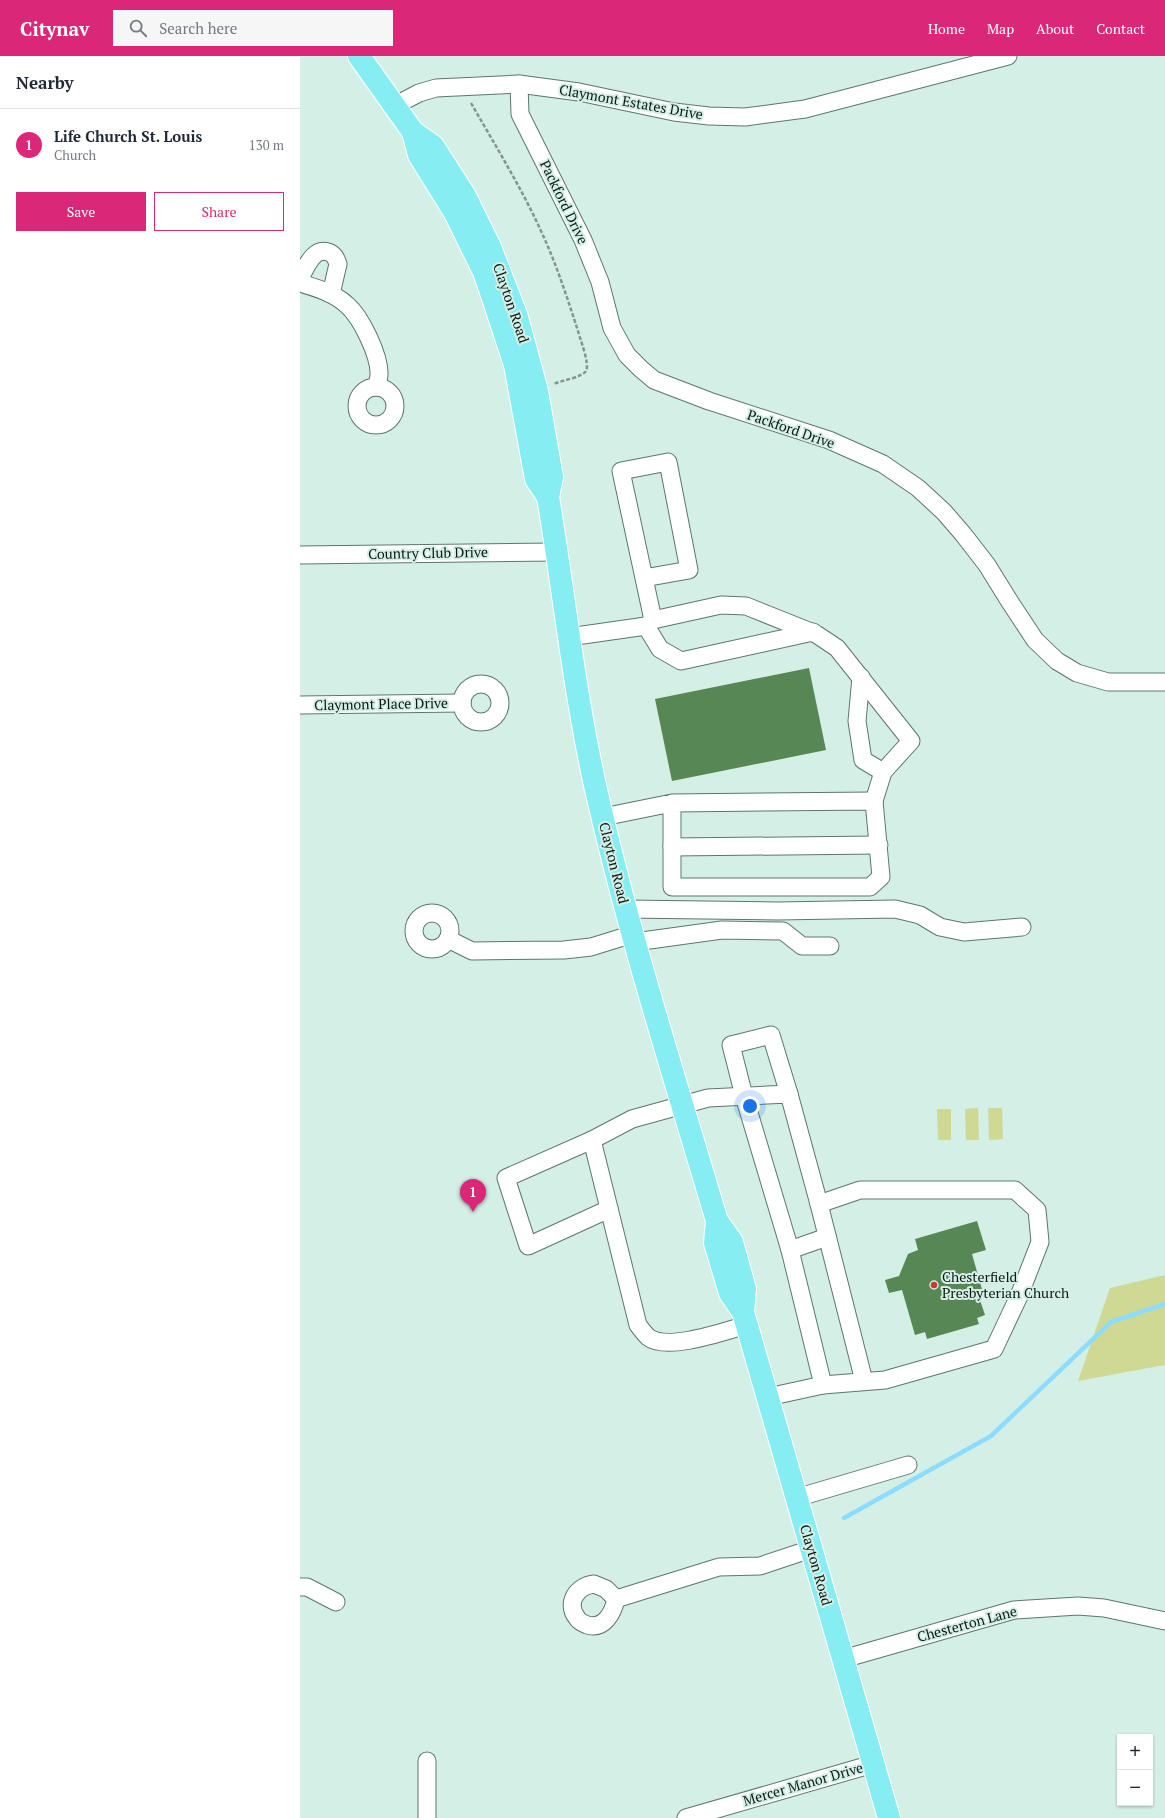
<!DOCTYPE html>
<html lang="en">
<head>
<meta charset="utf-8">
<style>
  :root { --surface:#fff; --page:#f6f6f7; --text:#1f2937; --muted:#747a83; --line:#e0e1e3; --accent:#db2777 }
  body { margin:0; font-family:"PT Serif",serif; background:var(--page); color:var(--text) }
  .controls { position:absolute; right:12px; bottom:12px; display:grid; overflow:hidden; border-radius:0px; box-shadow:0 1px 3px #0004 }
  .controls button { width:36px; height:36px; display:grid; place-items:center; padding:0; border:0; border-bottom:1px solid var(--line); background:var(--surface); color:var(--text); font:20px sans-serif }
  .you { position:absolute; left:450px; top:1050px; width:14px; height:14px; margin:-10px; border:3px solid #fff; border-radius:50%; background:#1a73e8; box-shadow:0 0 0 6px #1a73e833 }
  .badge { display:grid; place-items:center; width:26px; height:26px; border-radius:50%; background:var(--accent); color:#fff; font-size:13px; font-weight:700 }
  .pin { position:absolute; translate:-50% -33px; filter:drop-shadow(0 1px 2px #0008) }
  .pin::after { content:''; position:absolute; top:21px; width:14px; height:12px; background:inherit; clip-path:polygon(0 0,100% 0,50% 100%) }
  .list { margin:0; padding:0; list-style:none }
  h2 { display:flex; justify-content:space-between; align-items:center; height:52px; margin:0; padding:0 16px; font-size:17px }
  h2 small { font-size:13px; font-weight:400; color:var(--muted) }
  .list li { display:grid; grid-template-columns:26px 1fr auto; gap:12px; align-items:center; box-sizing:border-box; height:72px; padding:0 16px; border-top:1px solid var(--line) }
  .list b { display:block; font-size:15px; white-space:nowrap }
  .list p { margin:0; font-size:13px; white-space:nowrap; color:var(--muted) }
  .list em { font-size:13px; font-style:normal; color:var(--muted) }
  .actions { display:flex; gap:8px; padding:12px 16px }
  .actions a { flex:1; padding:9px 0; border:1px solid var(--accent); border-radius:0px; text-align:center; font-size:14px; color:var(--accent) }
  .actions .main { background:var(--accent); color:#fff }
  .icon { flex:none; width:22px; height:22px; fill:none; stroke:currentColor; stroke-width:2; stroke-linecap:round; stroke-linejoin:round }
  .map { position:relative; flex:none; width:865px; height:1762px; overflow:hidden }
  header { display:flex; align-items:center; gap:24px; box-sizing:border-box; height:56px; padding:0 20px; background:var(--accent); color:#fff }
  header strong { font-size:19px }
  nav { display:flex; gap:22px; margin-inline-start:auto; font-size:14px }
  .search { width:280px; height:36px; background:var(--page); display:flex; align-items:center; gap:10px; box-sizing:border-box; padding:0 14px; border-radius:0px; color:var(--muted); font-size:15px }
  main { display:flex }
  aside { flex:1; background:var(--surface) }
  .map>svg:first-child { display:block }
  .green { fill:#cfd993 }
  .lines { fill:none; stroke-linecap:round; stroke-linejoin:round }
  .stream { stroke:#8ddcff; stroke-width:4.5 }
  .building { fill:#578754 }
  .minor-casing { stroke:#5d766d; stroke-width:19 }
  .major-casing { stroke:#fff; stroke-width:24 }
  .path { stroke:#82968f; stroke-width:2.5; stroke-dasharray:4 2; stroke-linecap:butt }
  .minor { stroke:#fff; stroke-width:17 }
  .major { stroke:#86eef3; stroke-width:22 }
  .poi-dot { fill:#c93c2d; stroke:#d4f0e6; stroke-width:1.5 }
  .labels { text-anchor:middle; stroke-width:4; stroke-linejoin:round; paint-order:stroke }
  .street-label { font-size:14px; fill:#0d1713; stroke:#d4f0e6 }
  .poi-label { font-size:14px; fill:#0d1713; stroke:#d4f0e6; text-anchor:start }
</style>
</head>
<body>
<header>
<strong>Citynav</strong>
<div class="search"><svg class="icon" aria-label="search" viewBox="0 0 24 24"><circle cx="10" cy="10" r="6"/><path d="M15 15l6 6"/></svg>Search here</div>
<nav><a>Home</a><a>Map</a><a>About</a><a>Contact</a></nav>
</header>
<main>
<aside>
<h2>Nearby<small></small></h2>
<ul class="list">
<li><span class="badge">1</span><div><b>Life Church St. Louis</b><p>Church</p></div><em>130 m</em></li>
</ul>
<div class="actions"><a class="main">Save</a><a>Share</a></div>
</aside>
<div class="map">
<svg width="865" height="1762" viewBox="0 0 865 1762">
  <rect width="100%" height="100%" fill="#d4f0e6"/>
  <g class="green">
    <polygon points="678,1052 679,1084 666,1084 665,1053"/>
    <polygon points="688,1052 702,1052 703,1083 689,1084"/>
    <polygon points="637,1053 651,1053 651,1084 638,1084"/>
    <polygon points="865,1219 865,1309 778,1325 810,1232"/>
  </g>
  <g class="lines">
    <polyline class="stream" points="544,1462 691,1380 811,1266 865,1248"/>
  </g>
  <g class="building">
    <polygon points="509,612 526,694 372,725 355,643"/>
    <polygon points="677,1165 686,1194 672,1198 683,1237 678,1238 685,1259 677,1262 679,1268 627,1283 625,1276 615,1279 602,1234 589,1237 585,1224 599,1220 608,1198 618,1194 615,1183"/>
  </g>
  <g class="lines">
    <g class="minor-casing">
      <g id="minor">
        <polyline points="219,28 220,58 283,184 300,226 312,272 327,299 341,313 354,324 409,345 529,384 583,408 618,432 644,456 663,478 687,509 708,543 735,584 757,605 777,617 808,626 865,626"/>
        <polyline points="94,50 119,37 136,32 219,28 279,36 374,56 409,60 445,61 505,53 708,0"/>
        <path d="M0,222C6,212 13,191 28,196C34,198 36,202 38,208L31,238"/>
        <path d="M0,227C17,232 34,237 47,249C61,261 80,300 79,319C79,323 77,327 76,331"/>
        <circle cx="76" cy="350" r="19"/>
        <polyline points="0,499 257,496"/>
        <polyline points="344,522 389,514 368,406 321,415 353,564"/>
        <polyline points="346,570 360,593 381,605 513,576"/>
        <polyline points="269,581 346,570 353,564 421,549 446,550 516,578 537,592 611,685 583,716 574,745"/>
        <polyline points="561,621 557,665 563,704 583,716"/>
        <circle cx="181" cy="647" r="19"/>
        <polyline points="0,649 162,647"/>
        <polyline points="303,761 372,747 574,745 581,821 570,831 372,831 372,747"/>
        <polyline points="372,791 579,789"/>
        <polyline points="326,853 478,855 595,853 620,859 640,871 664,876 722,871"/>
        <circle cx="132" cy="875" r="18"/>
        <polyline points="148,883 172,895 264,894 291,891 333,878"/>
        <polyline points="335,886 422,874 483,875 502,890 530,890"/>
        <polyline points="489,1038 471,979 431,989 444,1040 490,1194 527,1181"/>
        <polyline points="292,1084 206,1122 228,1190 309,1153"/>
        <polyline points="490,1194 523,1329"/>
        <path d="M447,1269C425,1275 367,1296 348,1281C345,1278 341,1273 338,1269L292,1084L332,1063L408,1042L489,1038L519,1148"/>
        <polyline points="468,1341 523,1329 585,1324 694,1293 719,1240 740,1186 737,1154 715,1134 560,1134 519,1148 564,1325"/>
        <polyline points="496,1442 608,1409"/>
        <path d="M294,1528L306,1533L316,1543C313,1557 304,1574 287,1569C283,1567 279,1566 277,1562C265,1547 277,1530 294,1528Z"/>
        <polyline points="0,1531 7,1531 36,1546"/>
        <polyline points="316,1543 419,1511 460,1510 511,1493"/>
        <polyline points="543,1603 714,1554 778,1550 804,1552 865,1565"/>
        <polyline points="127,1705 127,1762"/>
        <polyline points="386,1762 573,1708"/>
      </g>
    </g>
    <g class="major-casing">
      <g id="major">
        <polyline points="59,0 113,76 133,90 165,140 190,191 217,261 237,335 252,421 248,441"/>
        <path d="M113,76L119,99L155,157L184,216L193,242L215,309L236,423L248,441C264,537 274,634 295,729C328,876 374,1020 417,1165L432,1186L445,1233L443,1256"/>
        <polyline points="417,1165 415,1187 430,1237 443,1256 589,1762"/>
      </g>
    </g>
    <path class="path" d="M171,47C195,89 221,131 241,175C256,207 267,241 278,275C280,283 290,308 286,315C283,321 260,325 253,328"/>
    <use href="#minor" class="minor"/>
    <use href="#major" class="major"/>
  </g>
  <circle class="poi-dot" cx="634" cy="1229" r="4"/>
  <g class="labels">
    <g class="street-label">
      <text transform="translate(331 46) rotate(10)" y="5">Claymont Estates Drive</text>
      <text transform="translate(264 146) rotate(64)" y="5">Packford Drive</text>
      <text transform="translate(211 247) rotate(71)" y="5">Clayton Road</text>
      <text transform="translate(491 373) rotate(19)" y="5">Packford Drive</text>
      <text transform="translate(128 497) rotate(-1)" y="5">Country Club Drive</text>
      <text transform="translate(81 648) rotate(-1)" y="5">Claymont Place Drive</text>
      <text transform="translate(314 807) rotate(76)" y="5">Clayton Road</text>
      <text transform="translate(516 1509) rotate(74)" y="5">Clayton Road</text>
      <text transform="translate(667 1568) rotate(-15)" y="5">Chesterton Lane</text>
      <text transform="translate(503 1728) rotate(-16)" y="5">Mercer Manor Drive</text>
    </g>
    <g class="poi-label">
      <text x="642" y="1226">Chesterfield<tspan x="642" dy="16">Presbyterian Church</tspan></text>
    </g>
  </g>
</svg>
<div class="controls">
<button>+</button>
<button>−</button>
</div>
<div class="you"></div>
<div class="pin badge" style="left:173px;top:1156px">1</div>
</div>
</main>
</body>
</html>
